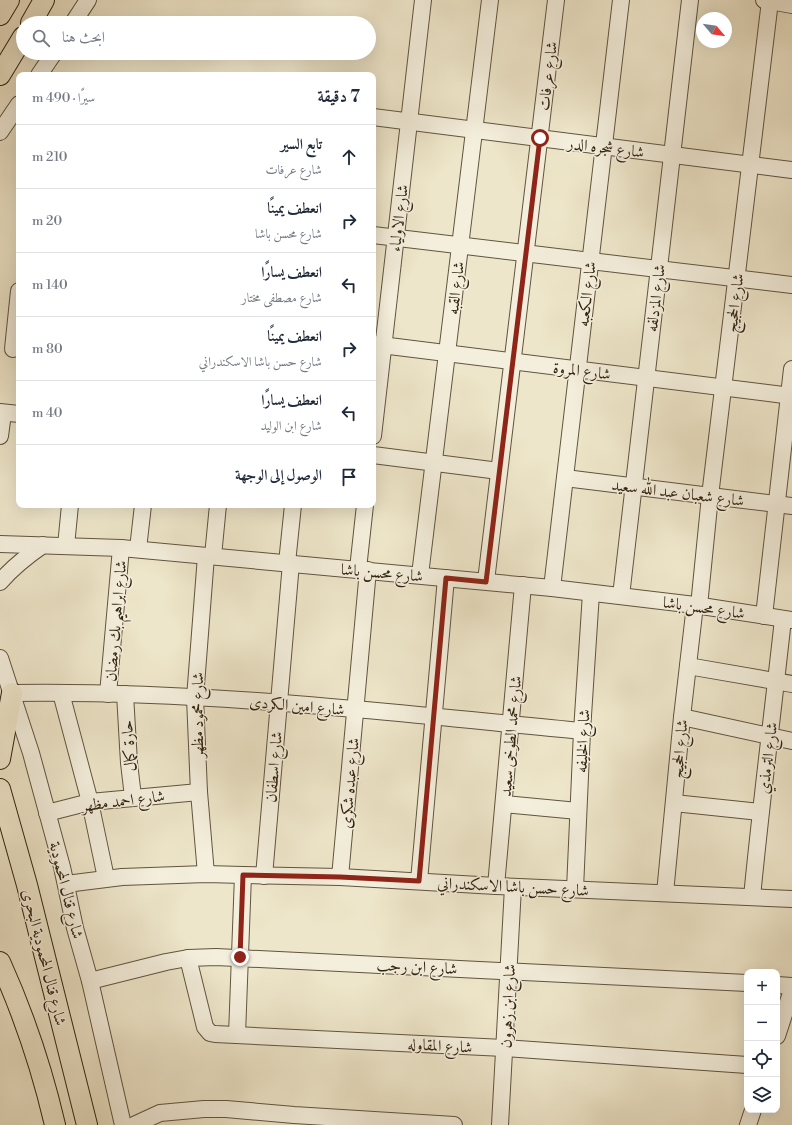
<!DOCTYPE html>
<html lang="ar">
<head>
<meta charset="utf-8">
<style>
  :root { --surface:#fff; --page:#f2f2f3; --text:#1f2937; --muted:#747a83; --line:#e0e1e3 }
  body { margin:0; font-family:"Libre Bodoni",Amiri,serif; background:var(--page); color:var(--text); direction:rtl }
  .controls { position:absolute; right:12px; bottom:12px; display:grid; overflow:hidden; border-radius:8px; box-shadow:0 4px 16px #0002 }
  .controls button { width:36px; height:36px; display:grid; place-items:center; padding:0; border:0; border-bottom:1px solid var(--line); background:var(--surface); color:var(--text); font:20px sans-serif }
  .compass { position:absolute; left:696px; top:12px; width:36px; height:36px; border-radius:50%; background:var(--surface); box-shadow:0 4px 16px #0002; rotate:119deg }
  .stop { position:absolute; width:12px; height:12px; margin:-9px; border:3px solid #8f2418; border-radius:50%; background:#fff }
  .stop.end { background:#8f2418; border-color:#fff; box-shadow:0 1px 4px #0008 }
  .list { margin:0; padding:0; list-style:none }
  h2 { display:flex; justify-content:space-between; align-items:center; height:52px; margin:0; padding:0 16px; font-size:17px }
  h2 small { font-size:13px; font-weight:400; color:var(--muted) }
  .list li { display:grid; grid-template-columns:26px 1fr auto; gap:12px; align-items:center; box-sizing:border-box; height:64px; padding:0 16px; border-top:1px solid var(--line) }
  .list b { display:block; font-size:15px; white-space:nowrap }
  .list p { margin:0; font-size:13px; white-space:nowrap; color:var(--muted) }
  .list em { font-size:13px; font-style:normal; color:var(--muted) }
  .icon { flex:none; width:22px; height:22px; fill:none; stroke:currentColor; stroke-width:2; stroke-linecap:round; stroke-linejoin:round }
  .map { position:relative; flex:none; width:792px; height:1125px; overflow:hidden; direction:ltr }
  .search { position:absolute; background:var(--surface); box-shadow:0 4px 16px #0002; left:16px; top:16px; width:360px; height:44px; display:flex; align-items:center; gap:10px; box-sizing:border-box; padding:0 14px; border-radius:22px; color:var(--muted); font-size:15px }
  .panel { position:absolute; background:var(--surface); box-shadow:0 4px 16px #0002; left:16px; top:72px; width:360px; height:436px; border-radius:8px; direction:rtl }
  .map>svg:first-child { display:block }
  .lines { fill:none; stroke-linecap:round; stroke-linejoin:round }
  .minor-casing { stroke:#60543f; stroke-width:18 }
  .major-casing { stroke:#312311; stroke-width:22 }
  .minor { stroke:#f4efdd; stroke-width:16 }
  .major { stroke:#eee6ca; stroke-width:20 }
  .route { stroke:#8f2418; stroke-width:5 }
  .labels { text-anchor:middle; stroke-width:3; stroke-linejoin:round; paint-order:stroke }
  .street-label { font-size:16px; fill:#312311; stroke:#f4efdd }
</style>
</head>
<body>
<div class="map">
<svg width="792" height="1125" viewBox="0 0 792 1125">
  <rect width="100%" height="100%" fill="#eee6ca"/>
  <filter id="stains"><feTurbulence type="fractalNoise" baseFrequency=".005" numOctaves="4"/><feColorMatrix values="0 0 0 0 .2 0 0 0 0 .09 0 0 0 0 .02 0 0 0 .5 -.17"/></filter>
  <radialGradient id="worn" r=".72"><stop offset=".6" stop-color="#630" stop-opacity="0"/><stop offset="1" stop-color="#630" stop-opacity=".3"/></radialGradient>
  <g class="lines">
    <g class="minor-casing">
      <g id="minor">
        <polyline points="764,0 792,5"/>
        <polyline points="73,23 88,0"/>
        <polyline points="39,75 54,53"/>
        <polyline points="373,117 792,170"/>
        <polyline points="0,132 19,104"/>
        <polyline points="373,235 792,285"/>
        <polyline points="373,344 792,396"/>
        <polyline points="13,349 19,291"/>
        <polyline points="0,412 19,414"/>
        <polyline points="0,436 3,413"/>
        <polyline points="373,436 423,0"/>
        <polyline points="373,455 499,471"/>
        <polyline points="565,478 792,506"/>
        <polyline points="0,544 121,548 552,588 695,605 792,620"/>
        <polyline points="66,546 70,505"/>
        <polyline points="138,549 143,505"/>
        <polyline points="206,556 195,698 199,792 206,874"/>
        <polyline points="213,556 218,505"/>
        <polyline points="287,563 293,505"/>
        <polyline points="358,569 365,505"/>
        <polyline points="420,575 490,0"/>
        <polyline points="486,581 556,0"/>
        <path d="M0,582C13,567 27,556 43,545"/>
        <polyline points="552,588 621,0"/>
        <polyline points="621,596 690,0"/>
        <polyline points="699,606 710,496 770,1"/>
        <polyline points="764,616 792,369"/>
        <polyline points="0,658 31,753 62,867 75,928 90,981 123,1125"/>
        <polyline points="688,666 792,684"/>
        <path d="M12,693C202,690 393,713 582,731"/>
        <polyline points="61,693 90,802 106,878"/>
        <polyline points="108,694 121,548"/>
        <polyline points="125,694 129,763 133,797"/>
        <polyline points="682,717 792,741"/>
        <polyline points="674,803 760,812"/>
        <polyline points="504,804 578,811"/>
        <polyline points="47,813 90,802 199,792"/>
        <polyline points="264,876 291,563"/>
        <polyline points="340,877 368,570"/>
        <polyline points="419,881 446,578"/>
        <polyline points="66,884 122,877 206,874 243,875 340,877 496,886 792,899"/>
        <polyline points="496,886 523,585"/>
        <polyline points="575,889 582,731 591,593"/>
        <polyline points="665,893 682,717 695,605"/>
        <path d="M752,897C761,804 773,711 783,619"/>
        <polyline points="188,958 205,1027 210,1033 215,1034 504,1048 747,1065"/>
        <polyline points="90,981 166,962 188,958 216,957 747,983"/>
        <polyline points="777,985 792,986"/>
        <polyline points="237,1035 243,875"/>
        <polyline points="777,1036 792,990"/>
        <polyline points="134,1125 160,1113 204,1109 226,1109 294,1115 454,1125"/>
        <polyline points="500,1125 513,887"/>
        <polyline points="748,1125 753,1110"/>
      </g>
    </g>
    <g class="major-casing">
      <g id="major">
        <polyline points="0,15 9,0"/>
        <polyline points="31,23 44,0"/>
        <polyline points="0,75 23,37"/>
        <polyline points="0,759 12,693"/>
        <polyline points="0,789 27,885 87,1125"/>
        <path d="M0,962C24,1015 42,1069 55,1125"/>
      </g>
    </g>
    <use href="#minor" class="minor"/>
    <use href="#major" class="major"/>
  </g>
  <g class="lines">
    <polyline class="route" points="240,957 243,875 340,877 419,881 446,578 486,582 540,138"/>
  </g>
  <g class="labels">
    <g class="street-label">
      <text transform="translate(547 76) rotate(-83)" y="6">شارع عرفات</text>
      <text transform="translate(606 147) rotate(7)" y="6">شارع شجره الدر</text>
      <text transform="translate(398 218) rotate(-83)" y="6">شارع الاولياء</text>
      <text transform="translate(455 288) rotate(-83)" y="6">شارع القبه</text>
      <text transform="translate(586 294) rotate(-83)" y="6">شارع الكعبه</text>
      <text transform="translate(655 298) rotate(-83)" y="6">شارع المزدلفه</text>
      <text transform="translate(734 303) rotate(-83)" y="6">شارع الحجيج</text>
      <text transform="translate(582 370) rotate(7)" y="6">شارع المروة</text>
      <text transform="translate(678 492) rotate(7)" y="6">شارع شعبان عبد الله سعيد</text>
      <text transform="translate(382 572) rotate(5)" y="6">شارع محسن باشا</text>
      <text transform="translate(704 607) rotate(8)" y="6">شارع محسن باشا</text>
      <text transform="translate(115 621) rotate(-85)" y="6">شارع ابراهيم بك رمضان</text>
      <text transform="translate(297 705) rotate(5)" y="6">شارع امين الكردى</text>
      <text transform="translate(197 715) rotate(-90)" y="6">شارع محمود مظهر</text>
      <text transform="translate(510 736) rotate(-85)" y="6">شارع محمد الطوخى سعيد</text>
      <text transform="translate(582 741) rotate(-87)" y="6">شارع الخليفه</text>
      <text transform="translate(128 746) rotate(-95)" y="6">حارة كمال</text>
      <text transform="translate(679 749) rotate(-85)" y="6">شارع الحجيج</text>
      <text transform="translate(767 758) rotate(-83)" y="6">شارع الترمذي</text>
      <text transform="translate(273 767) rotate(-85)" y="6">شارع اسطفان</text>
      <text transform="translate(349 783) rotate(-85)" y="6">شارع عبده شكرى</text>
      <text transform="translate(123 800) rotate(-7)" y="6">شارع احمد مظهر</text>
      <text transform="translate(513 886) rotate(3)" y="6">شارع حسن باشا الاسكندراني</text>
      <text transform="translate(67 890) rotate(76)" y="6">شارع قنال المحمودية</text>
      <text transform="translate(45 957) rotate(76)" y="6">شارع قنال المحمودية البحرى</text>
      <text transform="translate(417 966) rotate(3)" y="6">شارع ابن رجب</text>
      <text transform="translate(507 1006) rotate(-87)" y="6">شارع ابن زهرون</text>
      <text transform="translate(440 1045) rotate(3)" y="6">شارع المقاوله</text>
    </g>
  </g>
  <rect width="100%" height="100%" filter="url(#stains)"/>
  <rect width="100%" height="100%" fill="url(#worn)"/>
</svg>
<div class="controls">
<button>+</button>
<button>−</button>
<button><svg class="icon" aria-label="locate" viewBox="0 0 24 24"><circle cx="12" cy="12" r="6"/><path d="M12 2v4M12 18v4M2 12h4M18 12h4"/></svg></button>
<button><svg class="icon" aria-label="layers" viewBox="0 0 24 24"><path d="M12 4l9 5-9 5-9-5zM3 14l9 5 9-5"/></svg></button>
</div>
<svg class="compass" viewBox="-18 -18 36 36"><path d="M0-13l5 13h-10z" fill="#e53935"/><path d="M0 13l5-13h-10z" fill="#747a83"/></svg>
<div class="stop" style="left:540px;top:138px"></div>
<div class="stop end" style="left:240px;top:957px"></div>
<div class="search"><svg class="icon" aria-label="search" viewBox="0 0 24 24"><circle cx="10" cy="10" r="6"/><path d="M15 15l6 6"/></svg>ابحث هنا</div>
<section class="panel">
<h2>7 دقيقة<small>سيرًا · 490 m</small></h2>
<ul class="list">
<li><svg class="icon" aria-label="ahead" viewBox="0 0 24 24"><path d="M12 20V5M6 11l6-6 6 6"/></svg><div><b>تابع السير</b><p>شارع عرفات</p></div><em>210 m</em></li>
<li><svg class="icon" aria-label="right" viewBox="0 0 24 24"><path d="M7 20v-9h11M14 6l5 5-5 5"/></svg><div><b>انعطف يمينًا</b><p>شارع محسن باشا</p></div><em>20 m</em></li>
<li><svg class="icon" aria-label="left" viewBox="0 0 24 24"><path d="M17 20v-9H6M10 6l-5 5 5 5"/></svg><div><b>انعطف يسارًا</b><p>شارع مصطفى مختار</p></div><em>140 m</em></li>
<li><svg class="icon" aria-label="right" viewBox="0 0 24 24"><path d="M7 20v-9h11M14 6l5 5-5 5"/></svg><div><b>انعطف يمينًا</b><p>شارع حسن باشا الاسكندراني</p></div><em>80 m</em></li>
<li><svg class="icon" aria-label="left" viewBox="0 0 24 24"><path d="M17 20v-9H6M10 6l-5 5 5 5"/></svg><div><b>انعطف يسارًا</b><p>شارع ابن الوليد</p></div><em>40 m</em></li>
<li><svg class="icon" aria-label="arrive" viewBox="0 0 24 24"><path d="M6 21V4h12l-3 4 3 4H6"/></svg><div><b>الوصول إلى الوجهة</b></div></li>
</ul>
</section>
</div>
</body>
</html>
